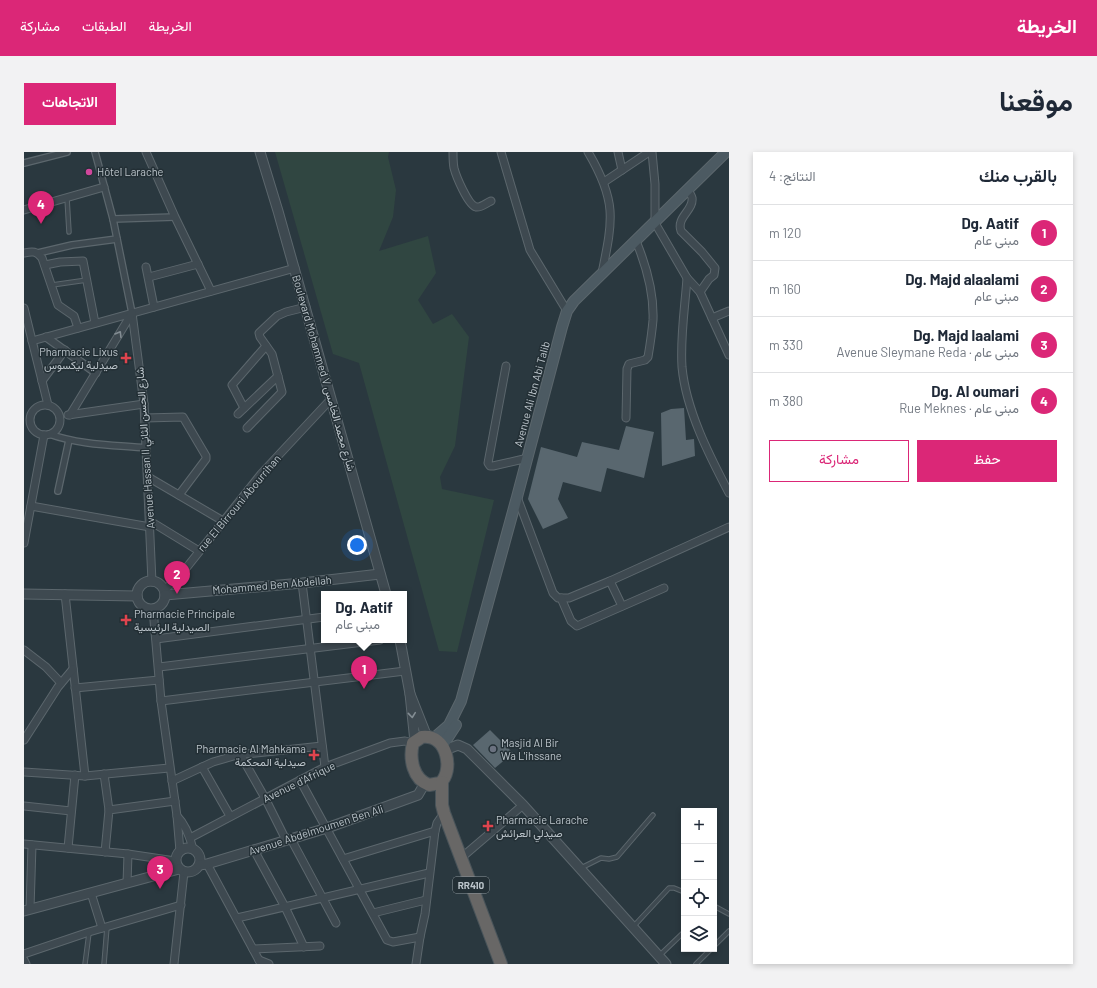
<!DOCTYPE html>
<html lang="ar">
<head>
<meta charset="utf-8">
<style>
  :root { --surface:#fff; --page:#f2f2f3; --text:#1f2937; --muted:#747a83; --line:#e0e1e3; --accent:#db2777 }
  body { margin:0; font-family:Barlow,Vazirmatn,sans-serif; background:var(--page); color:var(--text); direction:rtl }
  .controls { position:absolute; right:12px; bottom:12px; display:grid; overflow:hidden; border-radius:0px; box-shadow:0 2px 6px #0003 }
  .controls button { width:36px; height:36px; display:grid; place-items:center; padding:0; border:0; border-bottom:1px solid var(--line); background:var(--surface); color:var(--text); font:20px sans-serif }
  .you { position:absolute; left:333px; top:393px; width:14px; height:14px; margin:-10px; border:3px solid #fff; border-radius:50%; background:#1a73e8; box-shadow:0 0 0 6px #1a73e833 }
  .badge { display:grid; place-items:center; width:26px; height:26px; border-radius:50%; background:var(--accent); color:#fff; font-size:13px; font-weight:700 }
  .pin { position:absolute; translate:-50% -33px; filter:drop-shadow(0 1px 2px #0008) }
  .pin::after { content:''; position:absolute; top:21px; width:14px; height:12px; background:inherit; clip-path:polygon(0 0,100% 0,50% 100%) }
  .popup { position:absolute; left:297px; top:439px; width:86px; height:52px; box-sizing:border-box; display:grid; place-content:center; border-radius:0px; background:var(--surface); filter:drop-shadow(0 1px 3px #0005); font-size:13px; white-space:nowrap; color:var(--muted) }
  .popup b { font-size:15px; color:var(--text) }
  .popup::after { content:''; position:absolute; left:50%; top:100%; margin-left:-8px; border:8px solid transparent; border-top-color:var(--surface) }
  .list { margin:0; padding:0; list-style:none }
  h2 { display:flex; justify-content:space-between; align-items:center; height:52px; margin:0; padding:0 16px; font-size:17px }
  h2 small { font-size:13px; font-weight:400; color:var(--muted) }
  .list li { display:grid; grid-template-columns:26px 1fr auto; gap:12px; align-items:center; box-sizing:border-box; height:56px; padding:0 16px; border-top:1px solid var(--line) }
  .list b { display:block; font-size:15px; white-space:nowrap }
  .list p { margin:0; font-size:13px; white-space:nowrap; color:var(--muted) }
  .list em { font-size:13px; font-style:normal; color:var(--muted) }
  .actions { display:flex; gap:8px; padding:12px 16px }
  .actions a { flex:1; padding:9px 0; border:1px solid var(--accent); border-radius:0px; text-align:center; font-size:14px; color:var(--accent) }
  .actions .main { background:var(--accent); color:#fff }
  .icon { flex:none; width:22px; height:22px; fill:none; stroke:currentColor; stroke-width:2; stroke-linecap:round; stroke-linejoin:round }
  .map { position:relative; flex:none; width:705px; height:812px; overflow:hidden; direction:ltr; border-radius:0px }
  header { display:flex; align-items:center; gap:24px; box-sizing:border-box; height:56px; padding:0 20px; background:var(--accent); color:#fff }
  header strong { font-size:19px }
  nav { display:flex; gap:22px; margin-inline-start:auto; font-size:14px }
  .intro { display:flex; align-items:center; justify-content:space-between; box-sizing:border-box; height:96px; padding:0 24px }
  h1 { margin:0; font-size:28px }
  .button { padding:10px 18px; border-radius:0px; background:var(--accent); color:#fff; font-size:14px; font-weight:700 }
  main { display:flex; gap:24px; padding:0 24px }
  aside { flex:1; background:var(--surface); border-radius:0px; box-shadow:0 2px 6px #0003 }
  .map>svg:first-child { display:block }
  .green { fill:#304641 }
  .building { fill:#59676f }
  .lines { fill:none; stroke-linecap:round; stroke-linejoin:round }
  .service-casing { stroke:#5c676d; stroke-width:5.5 }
  .pedestrian-casing { stroke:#5c676d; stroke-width:8 }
  .minor-casing { stroke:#5c676d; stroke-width:9 }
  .tertiary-casing { stroke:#5c676d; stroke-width:11 }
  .secondary-casing { stroke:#5c676d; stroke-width:12 }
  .trunk-casing { stroke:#49545a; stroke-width:14 }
  .service { stroke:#3e4950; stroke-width:3.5 }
  .pedestrian { stroke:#3e4950; stroke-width:5.5 }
  .minor { stroke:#3e4950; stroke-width:7 }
  .tertiary { stroke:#3e4950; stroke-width:9 }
  .secondary { stroke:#4c5a62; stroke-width:10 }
  .trunk { stroke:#686766; stroke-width:12 }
  .oneway { stroke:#838d93 }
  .hotel-dot { fill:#d1479c; stroke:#232f35; stroke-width:1.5 }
  .health-dot { fill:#e0444e; stroke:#232f35; stroke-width:1.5 }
  .worship-dot { fill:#6b7280; stroke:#232f35; stroke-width:1.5 }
  .labels { text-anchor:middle; stroke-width:3; stroke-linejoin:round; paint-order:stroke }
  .shield { fill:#232f35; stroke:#8d979d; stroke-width:1 }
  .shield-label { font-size:10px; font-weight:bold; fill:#bbc4ca }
  .poi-label { font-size:11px; fill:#bbc4ca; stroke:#232f35; text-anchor:start }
  .street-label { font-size:11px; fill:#bbc4ca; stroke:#232f35 }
</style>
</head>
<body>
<header>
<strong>الخريطة</strong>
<nav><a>الخريطة</a><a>الطبقات</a><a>مشاركة</a></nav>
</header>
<div class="intro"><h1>موقعنا</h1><a class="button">الاتجاهات</a></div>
<main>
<aside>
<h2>بالقرب منك<small>النتائج: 4</small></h2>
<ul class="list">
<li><span class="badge">1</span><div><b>Dg. Aatif</b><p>مبنى عام</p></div><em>120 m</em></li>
<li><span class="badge">2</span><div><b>Dg. Majd alaalami</b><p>مبنى عام</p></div><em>160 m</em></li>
<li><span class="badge">3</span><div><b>Dg. Majd laalami</b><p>مبنى عام · Avenue Sleymane Reda</p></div><em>330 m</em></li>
<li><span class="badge">4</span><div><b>Dg. Al oumari</b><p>مبنى عام · Rue Meknes</p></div><em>380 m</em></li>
</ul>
<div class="actions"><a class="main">حفظ</a><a>مشاركة</a></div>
</aside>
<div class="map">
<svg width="705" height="812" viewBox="0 0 705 812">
  <rect width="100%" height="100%" fill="#2a383f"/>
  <polygon class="green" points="251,0 365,0 364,5 372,38 369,65 355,99 404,84 412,121 394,148 409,172 428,162 445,185 431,294 416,325 418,337 470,348 433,500 415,499 335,211 309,202"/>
  <g class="building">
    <polygon points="660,256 662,288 670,287 671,304 638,314 637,261 647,257"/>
    <polygon points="602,274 630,280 620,326 583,316 577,340 539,330 534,347 544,366 519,377 504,347 517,295 553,305 558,290 595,298"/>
    <polygon points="466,578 489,601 471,616 449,593"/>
  </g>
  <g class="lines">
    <g class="service-casing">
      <g id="service">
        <polyline points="43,46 45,80"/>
        <polyline points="28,133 63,128"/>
        <polyline points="557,716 577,706 585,707 593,705 629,663"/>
        <polyline points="690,754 705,762"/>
        <polyline points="609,775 645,736 650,736 660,740"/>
        <polyline points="690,794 705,779"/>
        <polyline points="636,803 660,780"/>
        <polyline points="61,812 65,781"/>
        <polyline points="80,812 83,775"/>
        <polyline points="672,812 687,797"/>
      </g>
    </g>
    <g class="pedestrian-casing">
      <g id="pedestrian">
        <polyline points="71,0 89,67 108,161"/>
        <polyline points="0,11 43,0"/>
        <polyline points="89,67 151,65"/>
        <polyline points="14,101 48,93 93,87"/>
        <path d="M25,282C56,293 90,293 122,296"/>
        <polyline points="34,339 45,288"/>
      </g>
    </g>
    <g class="minor-casing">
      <g id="minor">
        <polyline points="122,0 151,65 187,139"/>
        <path d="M429,0C429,5 429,11 430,16C432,24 444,53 452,55C457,56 462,51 467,49"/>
        <polyline points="477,0 506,98 543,159"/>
        <path d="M564,0C593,49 589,67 578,121"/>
        <polyline points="594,0 598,18 625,0"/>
        <polyline points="628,0 631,32 631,71 663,126 676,140 705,203"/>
        <polyline points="580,30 598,18"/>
        <path d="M664,38C665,40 668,44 668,46C670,58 652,65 657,79L678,100L691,116L690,123L685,127L676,140"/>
        <polyline points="0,58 80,35"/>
        <path d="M0,101C9,99 12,99 18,106L34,153L50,164L54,176"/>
        <polyline points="21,113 36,110 59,109 71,171"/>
        <polyline points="122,115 130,155"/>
        <polyline points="125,125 174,112"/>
        <path d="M663,126C661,155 656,185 658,215C662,258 685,303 705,341"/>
        <polyline points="0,156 24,253"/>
        <polyline points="108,161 120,252 128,430"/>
        <polyline points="688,166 705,159"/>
        <polyline points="22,185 72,221"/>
        <polyline points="8,189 271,116"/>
        <polyline points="482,214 464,311 466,314 469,314 504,306"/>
        <polyline points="18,229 41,198"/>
        <circle cx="21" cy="268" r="15"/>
        <polyline points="220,256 208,233 242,194"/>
        <polyline points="214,262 254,224"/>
        <polyline points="44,263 120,252"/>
        <polyline points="46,263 108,161"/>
        <polyline points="121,266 159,265 182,304 182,307 155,343"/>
        <path d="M602,266L603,217L605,212L621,208L624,205C626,193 628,180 629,168C630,142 622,113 612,89"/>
        <polyline points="223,276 258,240 248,202 236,185 235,181 253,164 262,160 282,155"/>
        <polyline points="124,325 199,369"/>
        <polyline points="493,345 529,441 534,446 545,446 586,429 705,375"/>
        <polyline points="7,354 126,375"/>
        <polyline points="126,369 175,399"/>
        <polyline points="0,391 20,283"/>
        <polyline points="586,429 598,454"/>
        <polyline points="278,431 301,615"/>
        <polyline points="140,439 163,415 237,322 307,247"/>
        <polyline points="41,442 61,624"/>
        <polyline points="537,446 547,469 553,474 640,436"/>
        <polyline points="129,457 137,549 153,664 156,699"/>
        <polyline points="132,487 300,465"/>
        <polyline points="0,498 22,515 37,531"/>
        <polyline points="135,515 356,488"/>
        <polyline points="51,536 135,528"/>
        <polyline points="137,549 381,519"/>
        <polyline points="0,588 34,535 49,517"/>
        <polyline points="216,602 241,646 262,688"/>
        <polyline points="178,615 206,664"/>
        <polyline points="0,620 61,624 145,616"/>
        <polyline points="80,622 85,658"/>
        <polyline points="276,628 363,788 369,790 396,785"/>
        <polyline points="148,629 189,610 213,603 298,594"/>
        <polyline points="0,654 47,659"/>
        <path d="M153,664C162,673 166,685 169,697"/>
        <polyline points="166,686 301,615 366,591 381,589 389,591"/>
        <polyline points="267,687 312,771"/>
        <polyline points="0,692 104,702 151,709"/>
        <polyline points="44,696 51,623"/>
        <polyline points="230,698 261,755 280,795"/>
        <polyline points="81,700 85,658 151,649"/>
        <polyline points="437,706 499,653"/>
        <polyline points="319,707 411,679"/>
        <polyline points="183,712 237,812"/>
        <polyline points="103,731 104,702"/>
        <polyline points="67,741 78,776"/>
        <polyline points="6,757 8,693"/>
        <polyline points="349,761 402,748"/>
        <polyline points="213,766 405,721"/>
        <polyline points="229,797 296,794"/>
        <polyline points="0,802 65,780 157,753"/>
        <polyline points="0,808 2,812"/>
        <polyline points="235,808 245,812"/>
        <polyline points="150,812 160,720"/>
        <polyline points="392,812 396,785 401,762 411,679 413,671 420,661"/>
      </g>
    </g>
    <g class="tertiary-casing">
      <g id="tertiary">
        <polyline points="236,0 254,59 362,442"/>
        <circle cx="127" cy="443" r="14"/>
        <polyline points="0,442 113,444"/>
        <polyline points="141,443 278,431 356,422"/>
        <polyline points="376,488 386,542"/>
        <polyline points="391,590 386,542 403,585"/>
        <polyline points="421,598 434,593 443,597 499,653 642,812"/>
        <circle cx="164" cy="708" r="12"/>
        <polyline points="175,713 183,712 303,676 394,643 401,631"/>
        <polyline points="0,759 155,717"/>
      </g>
    </g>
    <g class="secondary-casing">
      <g id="secondary">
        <polyline points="410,586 425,573 437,549 493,345 538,175 543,159 550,149 702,0"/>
        <polyline points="419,593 432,573"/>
      </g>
    </g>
    <g class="trunk-casing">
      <g id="trunk">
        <path d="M398,585C424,582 430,620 416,631L405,633C389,627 385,607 389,591Z"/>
        <polyline points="418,630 418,653 420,661 477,812"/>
      </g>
    </g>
    <use href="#service" class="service"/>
    <use href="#pedestrian" class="pedestrian"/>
    <use href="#minor" class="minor"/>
    <use href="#tertiary" class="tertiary"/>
    <use href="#secondary" class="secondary"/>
    <use href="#trunk" class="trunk"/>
  </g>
  <defs><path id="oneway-chevron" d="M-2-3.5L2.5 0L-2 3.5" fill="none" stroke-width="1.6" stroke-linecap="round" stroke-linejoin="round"/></defs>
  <g class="oneway">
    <use href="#oneway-chevron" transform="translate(95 182) rotate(-59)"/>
    <use href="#oneway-chevron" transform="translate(388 563) rotate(84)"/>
  </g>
  <circle class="hotel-dot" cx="65" cy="20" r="4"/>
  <g class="health-dot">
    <path d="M100 200h4v4h4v4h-4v4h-4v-4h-4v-4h4z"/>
    <path d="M100 462h4v4h4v4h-4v4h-4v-4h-4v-4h4z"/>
    <path d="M288 597h4v4h4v4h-4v4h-4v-4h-4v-4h4z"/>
    <path d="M462 668h4v4h4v4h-4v4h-4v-4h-4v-4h4z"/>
  </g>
  <circle class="worship-dot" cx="469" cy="597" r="4"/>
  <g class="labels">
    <rect class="shield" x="429" y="725" width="36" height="16" rx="3"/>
    <g class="shield-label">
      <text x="447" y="737">RR410</text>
    </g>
    <g class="poi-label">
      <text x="73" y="24">Hôtel Larache</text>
      <text x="94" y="204" text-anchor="end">Pharmacie Lixus<tspan x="94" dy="13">صيدلية ليكسوس</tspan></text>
      <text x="110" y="466">Pharmacie Principale<tspan x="110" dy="13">الصيدلية الرئيسية</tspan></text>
      <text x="477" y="595">Masjid Al Bir<tspan x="477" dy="13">Wa L'ihssane</tspan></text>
      <text x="282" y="601" text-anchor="end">Pharmacie Al Mahkama<tspan x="282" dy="13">صيدلية المحكمة</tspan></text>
      <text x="472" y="672">Pharmacie Larache<tspan x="472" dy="13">صيدلي العرائش</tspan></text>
    </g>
    <g class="street-label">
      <text transform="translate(300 221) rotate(74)" y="4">Boulevard Mohammed V شارع محمد الخامس</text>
      <text transform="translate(508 242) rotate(-75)" y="4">Avenue Ali Ibn Abi Talib</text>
      <text transform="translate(121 296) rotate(-94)" y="4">Avenue Hassan II شارع الحسن الثاني</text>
      <text transform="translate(215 351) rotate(-50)" y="4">rue El Birrouni Abourrihan</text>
      <text transform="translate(248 433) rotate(-5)" y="4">Mohammed Ben Abdellah</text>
      <text transform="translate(275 630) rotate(-26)" y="4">Avenue d'Afrique</text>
      <text transform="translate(292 678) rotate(-18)" y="4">Avenue Abdelmoumen Ben Ali</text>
    </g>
  </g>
</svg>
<div class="controls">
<button>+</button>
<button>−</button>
<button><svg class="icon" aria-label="locate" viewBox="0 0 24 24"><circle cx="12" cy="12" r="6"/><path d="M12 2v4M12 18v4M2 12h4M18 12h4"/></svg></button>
<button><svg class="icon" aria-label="layers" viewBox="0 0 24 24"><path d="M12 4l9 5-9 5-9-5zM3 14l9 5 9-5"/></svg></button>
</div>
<div class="you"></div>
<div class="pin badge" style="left:340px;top:537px">1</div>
<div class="popup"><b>Dg. Aatif</b>مبنى عام</div>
<div class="pin badge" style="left:153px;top:442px">2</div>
<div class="pin badge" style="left:136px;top:737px">3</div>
<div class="pin badge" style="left:17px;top:72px">4</div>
</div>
</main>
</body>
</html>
